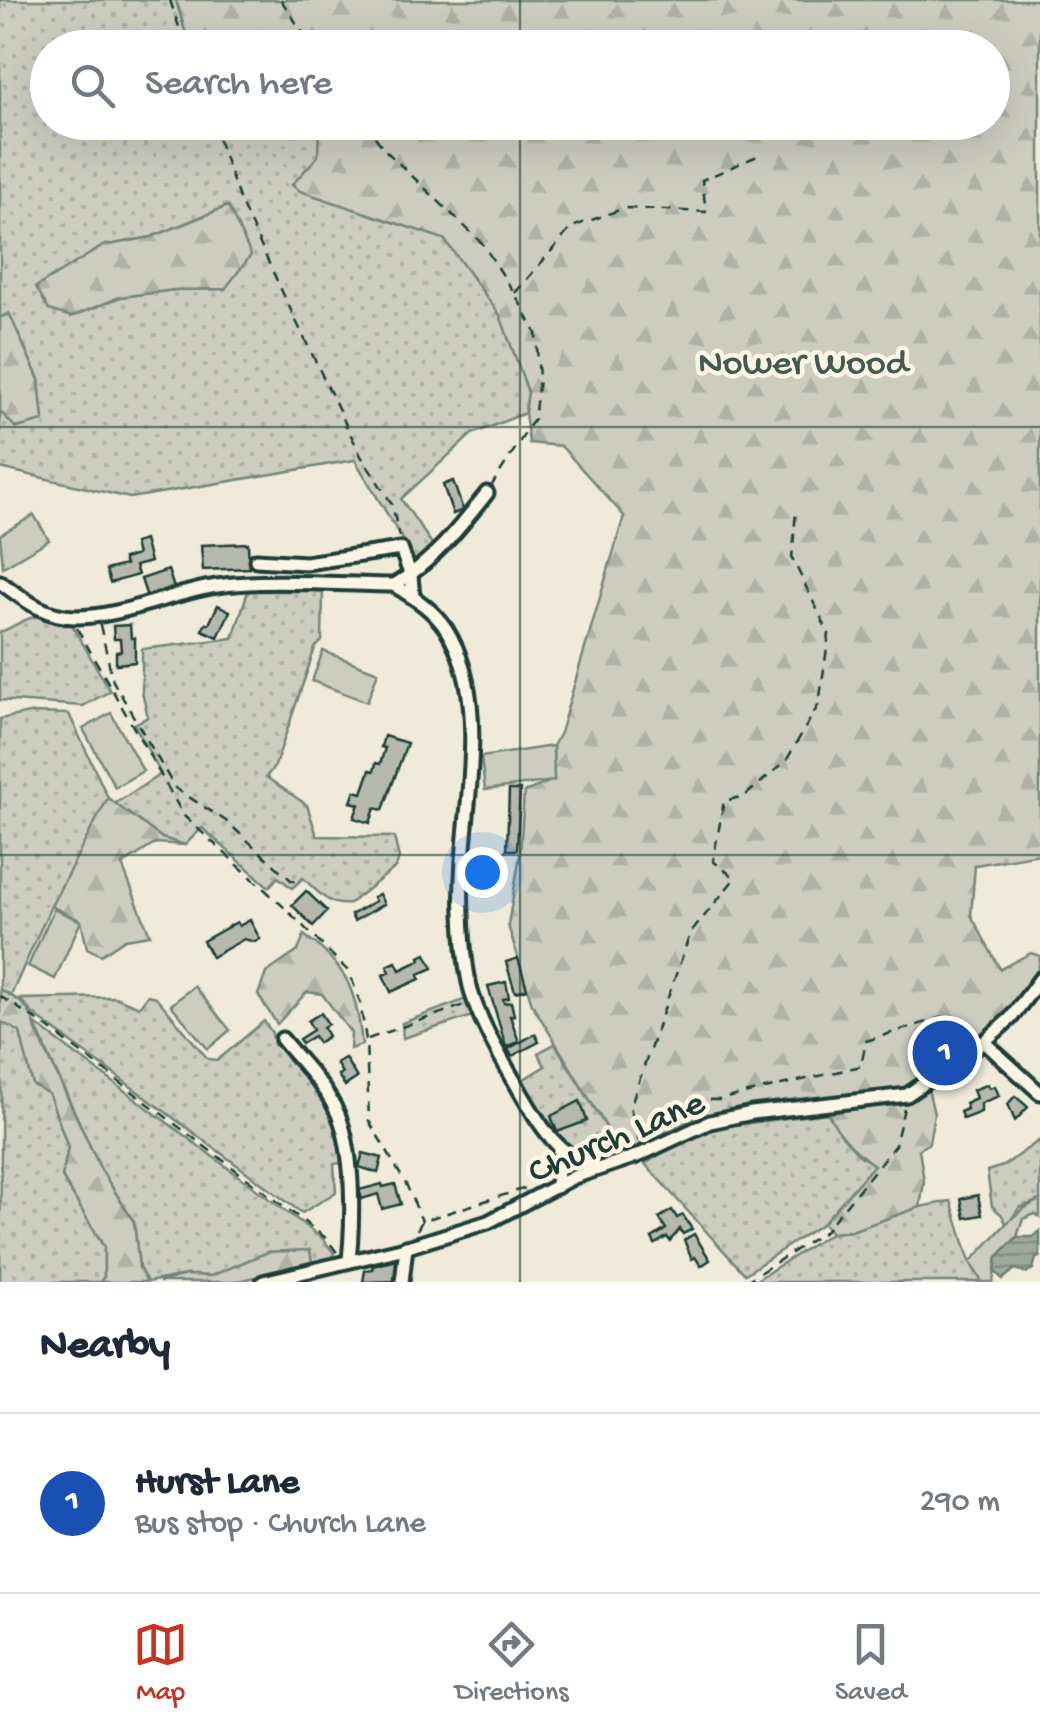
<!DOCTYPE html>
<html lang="en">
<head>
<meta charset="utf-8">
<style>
  :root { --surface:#fff; --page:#f6f6f7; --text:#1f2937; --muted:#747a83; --line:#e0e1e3; --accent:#c8321e }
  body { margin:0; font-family:"Gochi Hand",sans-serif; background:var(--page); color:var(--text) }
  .you { position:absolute; left:482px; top:872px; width:35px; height:35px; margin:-25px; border:8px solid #fff; border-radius:50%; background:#1a73e8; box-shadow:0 0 0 15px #1a73e833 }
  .badge { display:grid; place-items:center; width:65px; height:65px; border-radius:50%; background:var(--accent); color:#fff; font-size:32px; font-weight:700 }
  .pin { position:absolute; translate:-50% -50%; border:5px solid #fff; box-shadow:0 2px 10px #0006 }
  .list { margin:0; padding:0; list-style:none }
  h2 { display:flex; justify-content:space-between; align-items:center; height:130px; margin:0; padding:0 40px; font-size:42px }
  h2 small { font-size:32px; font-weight:400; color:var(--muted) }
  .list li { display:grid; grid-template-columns:65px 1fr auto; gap:30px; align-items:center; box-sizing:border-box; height:180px; padding:0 40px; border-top:2px solid var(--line) }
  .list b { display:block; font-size:38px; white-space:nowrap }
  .list p { margin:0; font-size:32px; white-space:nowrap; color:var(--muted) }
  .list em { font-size:32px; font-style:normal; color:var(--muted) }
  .icon { flex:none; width:55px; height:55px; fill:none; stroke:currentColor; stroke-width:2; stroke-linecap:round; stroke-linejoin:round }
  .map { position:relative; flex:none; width:1040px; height:1282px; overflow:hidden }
  .search { position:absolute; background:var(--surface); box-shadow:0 10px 40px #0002; left:30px; right:30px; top:30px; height:110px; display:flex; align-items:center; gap:25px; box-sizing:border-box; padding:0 35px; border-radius:55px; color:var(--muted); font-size:38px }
  .sheet { height:310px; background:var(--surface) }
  nav { display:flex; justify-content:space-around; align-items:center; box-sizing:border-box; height:140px; border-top:2px solid var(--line); background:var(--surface); font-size:28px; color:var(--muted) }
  nav a { display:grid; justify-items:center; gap:5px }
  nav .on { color:var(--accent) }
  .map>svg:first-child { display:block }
  .grass { fill:url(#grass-dots); stroke:#76857a; stroke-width:2.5; fill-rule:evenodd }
  .forest { fill:url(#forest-firs); stroke:#76857a; stroke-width:2.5 }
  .park { fill:#cccdbf; stroke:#76857a; stroke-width:2.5 }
  .water { fill:url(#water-rules); stroke:#6c7d71; stroke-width:2.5 }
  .building { fill:#b5b9ad; stroke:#1f3d34; stroke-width:2.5 }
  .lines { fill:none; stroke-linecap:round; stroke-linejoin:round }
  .minor-casing { stroke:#1f3d34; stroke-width:19 }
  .path { stroke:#1f3d34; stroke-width:2.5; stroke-dasharray:10 8; stroke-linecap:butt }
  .minor { stroke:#fcf5e5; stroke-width:11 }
  .grid { fill:none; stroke:#1f3d34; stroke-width:2.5; stroke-opacity:0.55 }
  .labels { text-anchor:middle; stroke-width:9; stroke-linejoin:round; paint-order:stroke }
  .park-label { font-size:38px; fill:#425a50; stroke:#fcf5e5 }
  .street-label { font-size:38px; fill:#1f3d34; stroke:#fcf5e5 }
</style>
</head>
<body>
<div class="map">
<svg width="1040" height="1282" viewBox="0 0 1040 1282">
  <defs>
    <pattern id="grass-dots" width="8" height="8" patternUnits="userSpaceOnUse" patternTransform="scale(2.5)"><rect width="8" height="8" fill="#cccdbf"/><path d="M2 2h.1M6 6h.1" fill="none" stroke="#afb1a5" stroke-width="1.8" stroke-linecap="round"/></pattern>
    <pattern id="forest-firs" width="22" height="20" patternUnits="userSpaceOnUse" patternTransform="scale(2.5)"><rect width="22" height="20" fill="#cccdbf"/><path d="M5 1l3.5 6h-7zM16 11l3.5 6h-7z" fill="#afb1a5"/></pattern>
    <pattern id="water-rules" width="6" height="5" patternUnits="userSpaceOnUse" patternTransform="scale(2.5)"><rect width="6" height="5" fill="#9fa89a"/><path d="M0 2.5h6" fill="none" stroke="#818a7e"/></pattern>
  </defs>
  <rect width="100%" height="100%" fill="#efeada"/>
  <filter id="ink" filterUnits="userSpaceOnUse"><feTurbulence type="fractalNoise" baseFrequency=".01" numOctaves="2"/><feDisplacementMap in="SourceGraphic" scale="20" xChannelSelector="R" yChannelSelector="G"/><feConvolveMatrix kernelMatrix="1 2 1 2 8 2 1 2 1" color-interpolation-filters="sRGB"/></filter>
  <g filter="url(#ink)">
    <g class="grass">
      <path d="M0,0H176L190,47L48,48V122L319,123V156L292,185L300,191L444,239L500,315L528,392L525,413L472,434L401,499L432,544L413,569L408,549L355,460L130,498L0,468V411L17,428L43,420L39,379L9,314L0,318ZM227,206L225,289L174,290L120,297L71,317L103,246L152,237Z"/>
      <path d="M248,591H323L322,641L315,648L275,766L266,777L307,805L317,836L394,837L399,858L396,867L349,904C329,907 317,891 303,878L292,888L278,877L269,887L202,828L185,845L162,838L114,804L161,774L134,724L148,717L142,692V649L233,638Z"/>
      <path d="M39,616L71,623L110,691L83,706L0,700V632C15,627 23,618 39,616Z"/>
      <polygon points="29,713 69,714 108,798 51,906 11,995 0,990 0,719"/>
      <polygon points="148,995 156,997 208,1059 218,1060 264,1021 272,1033 274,1045 283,1047 334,1118 343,1163 334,1164 336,1192 302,1213 33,1014 20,999 115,997 139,1007"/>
      <polygon points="469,998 476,1015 403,1038 402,1023"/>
      <polygon points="2,1020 20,1032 33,1085 49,1094 68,1147 62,1177 104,1247 104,1277 100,1282 0,1282"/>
      <polygon points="34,1023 323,1239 334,1253 331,1259 312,1264 310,1250 268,1252 211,1276 186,1275 147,1282 139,1268 134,1222 101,1170"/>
      <polygon points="555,1044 622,1153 604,1156 570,1153 558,1140 521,1081 545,1066 538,1053"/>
      <polygon points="827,1113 858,1154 874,1165 823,1223 745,1274 645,1164 685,1139 719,1127"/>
      <polygon points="1040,1140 1040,1200 1019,1208 1007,1226 1002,1215 992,1206 987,1171 1003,1166"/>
      <polygon points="951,1201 970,1262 982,1282 753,1282 831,1233 851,1231 920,1207"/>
    </g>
    <g class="forest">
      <path d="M176,0H1040V854L975,865L971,915L1000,969L1031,953L1040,956C1040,1001 959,1053 925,1076L934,1114L929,1143L919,1149L924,1182L920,1207L851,1231L831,1233L823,1223L874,1165C853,1151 829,1125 824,1100L740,1109L693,1119L622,1153L532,1004L508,925L520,855L524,792L554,780L553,746L560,733L624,516L561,446L529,443L525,413L528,392L500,315L444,239L300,191L292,185L318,156L319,123L992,122V48L190,47Z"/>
      <polygon points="228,206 251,255 225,289 174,290 120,297 71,317 49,310 36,287 103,246 152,237"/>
      <polygon points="9,313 39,380 43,421 16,428 0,411 0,318"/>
      <polygon points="108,798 162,838 185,845 156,843 122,865 150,935 125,939 101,955 87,948 81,921 51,906"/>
      <path d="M304,935C348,967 357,992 362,1045L350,1049L351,1033L322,994L307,992L277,1024L258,995L266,973L298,951Z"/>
      <path d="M0,990C21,1000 31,1007 36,1030L101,1170L134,1222L139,1268L147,1282H100L104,1277V1247L62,1177L68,1147L49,1094L33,1085L20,1032L0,1021Z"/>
      <path d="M1040,1200V1217L1035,1214L1023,1219L1017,1237L997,1257L993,1282H982L970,1262C992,1241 1012,1211 1040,1200Z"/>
      <polygon points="310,1250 312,1264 234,1282 159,1282 186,1275 211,1276 268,1252"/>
    </g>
    <g class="park">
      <polygon points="34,515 49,540 3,567 0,535"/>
      <polygon points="323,651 378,672 367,702 312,681"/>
      <polygon points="111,713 143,771 115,787 83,729"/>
      <polygon points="553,746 554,781 485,790 481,757"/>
      <polygon points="54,909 81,921 55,979 28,966"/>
      <polygon points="194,986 230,1030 208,1049 171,1005"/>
    </g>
    <polygon class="water" points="1040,1231 1040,1257 1036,1258 1033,1269 1026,1273 1015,1269 1003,1279 995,1272 997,1257 1017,1237 1033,1237"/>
    <g class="building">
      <polygon points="453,481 463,510 453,514 443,485"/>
      <polygon points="144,540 150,562 135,566 138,575 110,583 106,570 125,565 123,559 137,555 134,543"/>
      <polygon points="248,543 249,568 203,570 201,545"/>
      <polygon points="168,570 174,588 147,597 141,579"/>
      <polygon points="218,605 230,611 218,637 202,630 206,623 209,624"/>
      <polygon points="130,625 131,638 135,638 135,662 116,664 116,652 121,651 120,639 114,639 113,626"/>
      <polygon points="384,736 407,743 383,810 375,808 370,823 354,818 359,804 351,802 355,791 362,793 370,770 374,771 376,763 380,764 385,748 381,747"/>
      <polygon points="509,790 520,790 517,850 507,850"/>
      <polygon points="306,891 327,911 313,926 292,905"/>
      <polygon points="379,894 384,904 354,921 351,915 375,901 373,897"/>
      <polygon points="250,920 260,939 255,942 244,939 212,957 203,941 237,922 239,926"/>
      <polygon points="426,954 433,968 419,974 420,979 391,992 383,975 390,972 387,966 396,962 400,970 421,960 420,957"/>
      <polygon points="518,958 527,989 515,992 506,962"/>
      <polygon points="506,982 509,998 503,999 504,1003 511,1002 514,1015 510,1016 519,1042 506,1047 488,986"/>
      <polygon points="321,1013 328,1024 323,1027 328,1036 318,1043 314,1036 302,1043 299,1039 313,1030 308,1021"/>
      <polygon points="535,1034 539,1042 512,1056 508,1049"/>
      <polygon points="345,1058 357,1078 345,1086 338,1075 342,1073 336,1063"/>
      <polygon points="988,1084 989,1088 995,1086 999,1096 981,1103 981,1112 963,1119 960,1112 967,1109 965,1103 976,1098 973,1090"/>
      <polygon points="1015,1096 1028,1107 1015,1121 1008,1104"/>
      <polygon points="580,1101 587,1121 557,1132 551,1116"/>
      <polygon points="363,1153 382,1158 378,1173 359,1167"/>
      <polygon points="382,1184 383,1187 395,1184 401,1204 382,1209 378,1194 362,1199 359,1190"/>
      <polygon points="978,1195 982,1215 965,1218 961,1199"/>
      <polygon points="672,1210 677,1218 683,1215 692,1229 683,1234 680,1229 670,1241 667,1237 655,1244 652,1238 666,1229 659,1218"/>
      <polygon points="694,1234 710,1260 701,1266 695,1257 692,1259 684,1240"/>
      <polygon points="398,1260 398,1281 363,1282 365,1270 373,1269 372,1266"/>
    </g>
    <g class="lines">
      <g class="minor-casing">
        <g id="minor">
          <polyline points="256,560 306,563 401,549 411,576 413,597"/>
          <path d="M0,582C23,599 45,617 75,617C124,617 169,593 217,586C275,578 336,585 394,585"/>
          <path d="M394,585C413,597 433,609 446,629C496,708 457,825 462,913C463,940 465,978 475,1003C486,1033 504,1063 520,1091C540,1126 558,1156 597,1169"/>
          <path d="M394,585C431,564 461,526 487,493"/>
          <path d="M282,1039C302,1064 331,1091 341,1122C354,1161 353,1221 349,1261"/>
          <polyline points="984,1042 1040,1093"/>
          <polyline points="557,1187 559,1149"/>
          <polyline points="263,1282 401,1249 488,1222 574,1177 637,1156 710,1122 752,1113 907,1095 984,1042 1011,1018 1040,979"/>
          <polyline points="402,1282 406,1247"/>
        </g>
      </g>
      <g class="path">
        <polyline points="170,0 186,48"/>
        <polyline points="281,0 313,48"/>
        <polyline points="212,122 240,201 286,300 361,456 392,504 399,537"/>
        <polyline points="364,122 385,150 482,243 515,294 536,333 539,379 534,419 492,485"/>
        <polyline points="515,293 572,227 625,208 706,212 702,180 762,154"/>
        <polyline points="100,625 113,681 175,788 226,821 291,880 301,884"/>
        <polyline points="77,628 184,816 285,908 349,972 360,1002 366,1040 369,1121 406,1184 422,1221"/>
        <polyline points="0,996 47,1027 327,1239 338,1254"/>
        <polyline points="368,1039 464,1005"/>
        <polyline points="638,1135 630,1107 690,934 735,878 713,861 724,801 745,796 786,761 819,704 829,634 792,558 796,511"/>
        <polyline points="638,1141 638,1135 672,1122 695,1099 719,1100 861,1066 866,1041 943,1017 974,1036"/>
        <polyline points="417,1230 422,1221 529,1187"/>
        <polyline points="745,1282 824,1232 895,1145 904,1108"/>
      </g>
      <use href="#minor" class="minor"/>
    </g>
  </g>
  <path class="grid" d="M520,0V48M520,122V1282M0,427H1040M0,855H1040"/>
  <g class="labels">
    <g class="park-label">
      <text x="803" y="372">Nower Wood</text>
    </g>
    <g class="street-label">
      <text transform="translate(615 1134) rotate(-23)" y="13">Church Lane</text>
    </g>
  </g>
</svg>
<div class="you"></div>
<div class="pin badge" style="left:945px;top:1053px;background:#1a4fb4">1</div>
<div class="search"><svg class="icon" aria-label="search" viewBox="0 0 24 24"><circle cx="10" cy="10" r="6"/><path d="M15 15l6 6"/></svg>Search here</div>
</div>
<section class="sheet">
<h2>Nearby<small></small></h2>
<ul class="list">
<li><span class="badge" style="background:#1a4fb4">1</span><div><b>Hurst Lane</b><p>Bus stop · Church Lane</p></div><em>290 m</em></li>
</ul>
</section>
<nav>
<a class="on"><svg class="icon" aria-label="map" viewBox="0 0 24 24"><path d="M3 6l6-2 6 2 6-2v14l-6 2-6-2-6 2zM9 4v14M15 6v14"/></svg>Map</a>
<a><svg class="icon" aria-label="directions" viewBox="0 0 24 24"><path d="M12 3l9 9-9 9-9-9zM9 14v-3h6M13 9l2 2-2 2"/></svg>Directions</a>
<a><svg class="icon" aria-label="saved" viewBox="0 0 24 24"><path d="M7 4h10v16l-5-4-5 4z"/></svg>Saved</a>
</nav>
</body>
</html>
